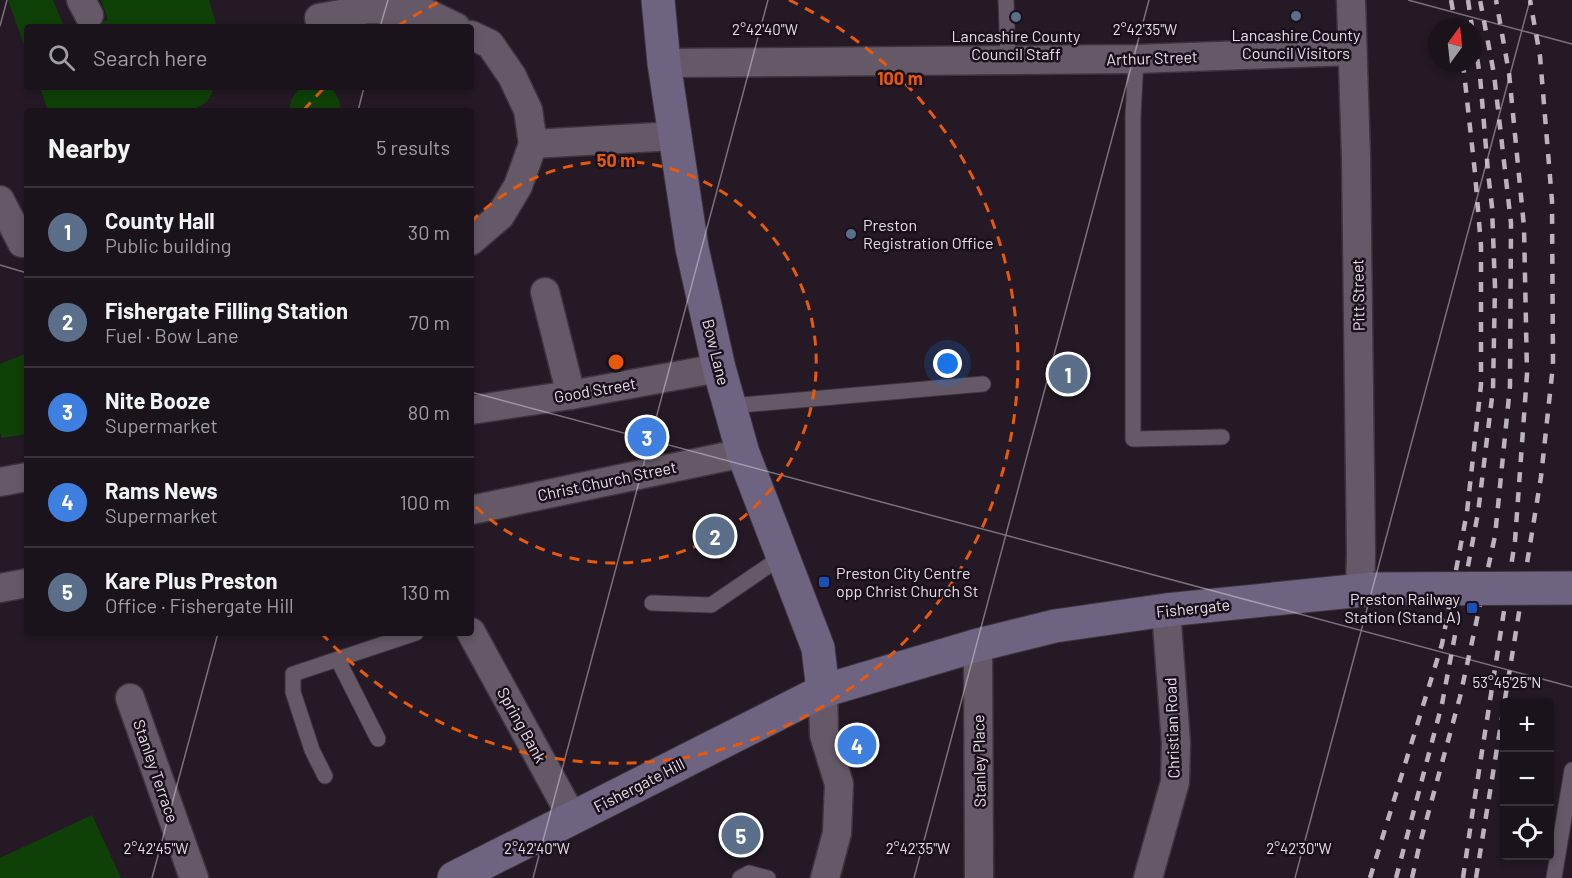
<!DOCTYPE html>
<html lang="en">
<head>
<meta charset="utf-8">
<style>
  :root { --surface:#1b131c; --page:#282029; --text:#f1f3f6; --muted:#a09ea3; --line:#39323b; --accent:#fc9d54 }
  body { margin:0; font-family:Barlow,sans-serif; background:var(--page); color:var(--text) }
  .controls { position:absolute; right:18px; bottom:18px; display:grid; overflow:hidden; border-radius:6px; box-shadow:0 3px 9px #0003 }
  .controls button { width:54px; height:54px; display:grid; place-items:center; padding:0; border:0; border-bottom:2px solid var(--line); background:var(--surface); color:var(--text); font:30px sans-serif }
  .compass { position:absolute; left:1428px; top:18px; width:54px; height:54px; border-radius:50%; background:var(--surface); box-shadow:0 3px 9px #0003; rotate:15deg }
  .you { position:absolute; left:948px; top:364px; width:21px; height:21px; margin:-15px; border:4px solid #fff; border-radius:50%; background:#1a73e8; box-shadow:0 0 0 9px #1a73e833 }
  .badge { display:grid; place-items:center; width:39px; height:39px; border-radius:50%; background:var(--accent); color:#fff; font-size:20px; font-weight:700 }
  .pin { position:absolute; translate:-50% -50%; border:3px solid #fff; box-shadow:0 2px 6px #0006 }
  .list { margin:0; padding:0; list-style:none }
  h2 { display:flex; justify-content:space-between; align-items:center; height:78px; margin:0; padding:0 24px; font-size:26px }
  h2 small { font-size:20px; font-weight:400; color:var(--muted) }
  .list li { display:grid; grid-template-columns:39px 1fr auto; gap:18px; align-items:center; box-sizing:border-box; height:90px; padding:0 24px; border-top:2px solid var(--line) }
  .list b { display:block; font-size:22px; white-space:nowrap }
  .list p { margin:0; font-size:20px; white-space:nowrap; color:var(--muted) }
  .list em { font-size:20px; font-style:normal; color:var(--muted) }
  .icon { flex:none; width:33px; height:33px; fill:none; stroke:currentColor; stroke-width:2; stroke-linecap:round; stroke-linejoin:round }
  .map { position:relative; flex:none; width:1572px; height:878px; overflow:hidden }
  .search { position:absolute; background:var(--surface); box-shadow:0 3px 9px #0003; left:24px; top:24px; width:450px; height:66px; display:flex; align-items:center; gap:15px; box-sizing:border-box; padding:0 21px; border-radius:6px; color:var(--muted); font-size:22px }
  .panel { position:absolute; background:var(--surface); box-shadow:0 3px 9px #0003; left:24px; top:108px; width:450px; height:528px; border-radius:6px }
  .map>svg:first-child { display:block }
  .green { fill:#0f4007 }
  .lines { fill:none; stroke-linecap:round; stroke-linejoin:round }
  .lane-casing { stroke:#3c353d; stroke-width:17 }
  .street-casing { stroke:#3c353d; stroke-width:31 }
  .secondary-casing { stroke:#3c353d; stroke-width:35 }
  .lane { stroke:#655967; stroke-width:15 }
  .street { stroke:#655967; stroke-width:28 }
  .secondary { stroke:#6e6380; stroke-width:33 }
  .rail { stroke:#bbb4bc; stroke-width:4.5; stroke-dasharray:10 10; stroke-linecap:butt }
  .secondary-bridge-casing { stroke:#3c353d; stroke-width:35; stroke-linecap:butt }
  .secondary-bridge { stroke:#6e6380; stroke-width:33 }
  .ticks { fill:none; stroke:#e4dde5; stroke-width:1.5; stroke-opacity:0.45 }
  .ring { fill:none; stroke:#e8590c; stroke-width:3; stroke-dasharray:10 8 }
  .service-dot { fill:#5c6f8a; stroke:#1a101c; stroke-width:2 }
  .transit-dot { fill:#1a4fb4; stroke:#1a101c; stroke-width:2 }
  .labels { text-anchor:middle; stroke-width:5; stroke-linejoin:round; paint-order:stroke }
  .poi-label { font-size:16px; fill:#e4dde5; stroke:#1a101c }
  .street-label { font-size:16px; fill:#e4dde5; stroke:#1a101c }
  .ticks-label { font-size:15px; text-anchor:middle; fill:#e4dde5; stroke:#1a101c; stroke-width:5; stroke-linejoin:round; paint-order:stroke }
  .centre { fill:#e8590c; stroke:#1a101c; stroke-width:3 }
  .ring-label { font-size:18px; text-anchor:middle; font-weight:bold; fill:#e8590c; stroke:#1a101c; stroke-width:5; stroke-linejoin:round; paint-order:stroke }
</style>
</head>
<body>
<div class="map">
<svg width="1572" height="878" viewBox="0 0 1572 878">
  <rect width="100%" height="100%" fill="#241925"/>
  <g class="green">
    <polygon points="8,0 53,0 64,27 27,27 27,53"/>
    <polygon points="101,0 209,0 217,27 88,27 108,20"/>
    <polygon points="40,87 215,87 207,102 191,111 48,111"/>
    <path d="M301,87L331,88C337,95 341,101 340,111H290C289,101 294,93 301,87Z"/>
    <polygon points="27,353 27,434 2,438 0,433 0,364"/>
    <polygon points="92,815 121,878 0,878 0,858"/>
  </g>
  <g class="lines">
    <g class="lane-casing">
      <g id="lane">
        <polyline points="1006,0 1008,61"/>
        <polyline points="1136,59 1133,116 1133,439 1222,437"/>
        <polyline points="730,406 983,384"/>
        <polyline points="652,603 711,605 783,556"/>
        <polyline points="338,660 378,739"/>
        <polyline points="325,776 312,750 293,692 293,674 416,633"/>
        <polyline points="740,878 749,873 768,878"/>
        <polyline points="1554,878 1572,770"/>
      </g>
    </g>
    <g class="street-casing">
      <g id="street">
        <polyline points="81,0 89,15"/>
        <polyline points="1351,0 1356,158 1361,554 1360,590"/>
        <polyline points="319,18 369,9 425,12 456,27"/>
        <polyline points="471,35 490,44 512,76 528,110 533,144 518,186 500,216 471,241"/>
        <polyline points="664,63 1136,59 1352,51"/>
        <polyline points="533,144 674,136"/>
        <polyline points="0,200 22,243"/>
        <polyline points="545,292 571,395"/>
        <polyline points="471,410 571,395 719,368"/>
        <polyline points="0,482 27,477"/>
        <polyline points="471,510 743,453"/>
        <polyline points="0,588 27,583"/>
        <polyline points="471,632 573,819"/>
        <polyline points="978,645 979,878"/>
        <polyline points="823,691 824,735 839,784 837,833 825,878"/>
        <polyline points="130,698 194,878"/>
        <polyline points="1148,878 1175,782 1176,743 1166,610"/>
      </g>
    </g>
    <g class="secondary-casing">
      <g id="secondary">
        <polyline points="658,0 664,63 692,248 719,368 743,453 818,648 823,691"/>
        <polyline points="454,878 823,691 978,645 1055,626 1166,610 1373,589"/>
      </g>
    </g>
    <use href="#lane" class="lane"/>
    <use href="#street" class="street"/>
    <use href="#secondary" class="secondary"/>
    <g class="rail">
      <polyline points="1451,0 1456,27"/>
      <polyline points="1468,0 1472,27"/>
      <polyline points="1370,878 1442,644 1467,512 1481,385 1481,246 1475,173 1463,63"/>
      <polyline points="1396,878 1442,704 1478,513 1493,389 1495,287 1492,207 1488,172 1480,76 1473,33"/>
      <polyline points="1412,878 1419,847 1460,697 1495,536 1510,386 1511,223 1494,74 1480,0"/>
      <polyline points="1463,878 1473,809 1515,541 1527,374 1524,227 1509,73 1496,0"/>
      <polyline points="1476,878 1541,477 1553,365 1552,201 1540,56 1530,0"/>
    </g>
    <g class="secondary-bridge-casing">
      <polyline id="secondary-bridge" points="1373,589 1572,588"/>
    </g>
    <use href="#secondary-bridge" class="secondary-bridge"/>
  </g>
  <path class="ticks" d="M1408,0L1572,44M0,26L7,0M380,27L388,0M358,111L364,87M0,265L27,273M471,392L1572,687M152,878L218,633M533,878L768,0M914,878L1149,0M1295,878L1530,0"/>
  <g class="ring">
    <path d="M471 222A201 201 0 1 1 471 502"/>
    <path d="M304 110A401 401 0 0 1 323 89M398 26A401 401 0 0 1 443 0M789 0A401 401 0 1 1 323 635"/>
  </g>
  <g class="service-dot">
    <circle cx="1296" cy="16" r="6"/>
    <circle cx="1016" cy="17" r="6"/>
    <circle cx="851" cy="234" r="6"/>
  </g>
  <g class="transit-dot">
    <rect x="818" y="576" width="12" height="12" rx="3"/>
    <rect x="1466" y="602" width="12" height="12" rx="3"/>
  </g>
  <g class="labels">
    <g class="poi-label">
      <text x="1296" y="41">Lancashire County<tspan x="1296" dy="18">Council Visitors</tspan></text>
      <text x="1016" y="42">Lancashire County<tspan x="1016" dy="18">Council Staff</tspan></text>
      <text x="863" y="231" text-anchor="start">Preston<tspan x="863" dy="18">Registration Office</tspan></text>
      <text x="836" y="579" text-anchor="start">Preston City Centre<tspan x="836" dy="18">opp Christ Church St</tspan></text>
      <text x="1460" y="605" text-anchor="end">Preston Railway<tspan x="1460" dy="18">Station (Stand A)</tspan></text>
    </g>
    <g class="street-label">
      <text transform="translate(1152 58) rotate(-2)" y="6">Arthur Street</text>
      <text transform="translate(1358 295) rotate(-91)" y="6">Pitt Street</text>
      <text transform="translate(716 352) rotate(76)" y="6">Bow Lane</text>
      <text transform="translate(595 390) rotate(-10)" y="6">Good Street</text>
      <text transform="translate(607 481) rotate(-12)" y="6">Christ Church Street</text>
      <text transform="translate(1193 608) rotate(-6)" y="6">Fishergate</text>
      <text transform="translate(522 725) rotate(61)" y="6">Spring Bank</text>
      <text transform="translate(1172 728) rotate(-92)" y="6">Christian Road</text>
      <text transform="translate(979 761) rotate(-91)" y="6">Stanley Place</text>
      <text transform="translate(156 771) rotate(71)" y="6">Stanley Terrace</text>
      <text transform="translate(639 785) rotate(-27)" y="6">Fishergate Hill</text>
    </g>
  </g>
  <g class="ticks-label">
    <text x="765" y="35">2°42'40"W</text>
    <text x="1145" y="35">2°42'35"W</text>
    <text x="1507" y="688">53°45'25"N</text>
    <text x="156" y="854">2°42'45"W</text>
    <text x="537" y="854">2°42'40"W</text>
    <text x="918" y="854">2°42'35"W</text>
    <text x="1299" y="854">2°42'30"W</text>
  </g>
  <circle cx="616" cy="362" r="9" class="centre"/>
  <g class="ring-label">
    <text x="900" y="85">100 m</text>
    <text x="616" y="167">50 m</text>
  </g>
</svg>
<div class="controls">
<button>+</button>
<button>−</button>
<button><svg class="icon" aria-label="locate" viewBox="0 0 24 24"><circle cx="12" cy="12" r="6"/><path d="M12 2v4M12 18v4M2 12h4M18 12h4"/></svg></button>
</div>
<svg class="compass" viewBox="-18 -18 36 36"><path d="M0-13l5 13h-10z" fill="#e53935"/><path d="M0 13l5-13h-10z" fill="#a09ea3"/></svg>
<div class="you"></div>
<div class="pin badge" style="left:1068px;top:374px;background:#5c6f8a">1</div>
<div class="pin badge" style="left:715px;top:536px;background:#5c6f8a">2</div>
<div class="pin badge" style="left:647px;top:437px;background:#3f7fe0">3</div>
<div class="pin badge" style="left:857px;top:745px;background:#3f7fe0">4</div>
<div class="pin badge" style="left:741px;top:835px;background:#5c6f8a">5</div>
<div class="search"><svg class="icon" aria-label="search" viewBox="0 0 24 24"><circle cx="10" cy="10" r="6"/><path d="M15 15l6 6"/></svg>Search here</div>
<section class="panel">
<h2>Nearby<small>5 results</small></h2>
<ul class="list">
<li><span class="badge" style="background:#5c6f8a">1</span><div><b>County Hall</b><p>Public building</p></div><em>30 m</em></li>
<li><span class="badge" style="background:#5c6f8a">2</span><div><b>Fishergate Filling Station</b><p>Fuel · Bow Lane</p></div><em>70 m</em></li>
<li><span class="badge" style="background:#3f7fe0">3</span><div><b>Nite Booze</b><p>Supermarket</p></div><em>80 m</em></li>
<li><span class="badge" style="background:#3f7fe0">4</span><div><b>Rams News</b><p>Supermarket</p></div><em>100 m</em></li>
<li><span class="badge" style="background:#5c6f8a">5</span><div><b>Kare Plus Preston</b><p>Office · Fishergate Hill</p></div><em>130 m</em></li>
</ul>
</section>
</div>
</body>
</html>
